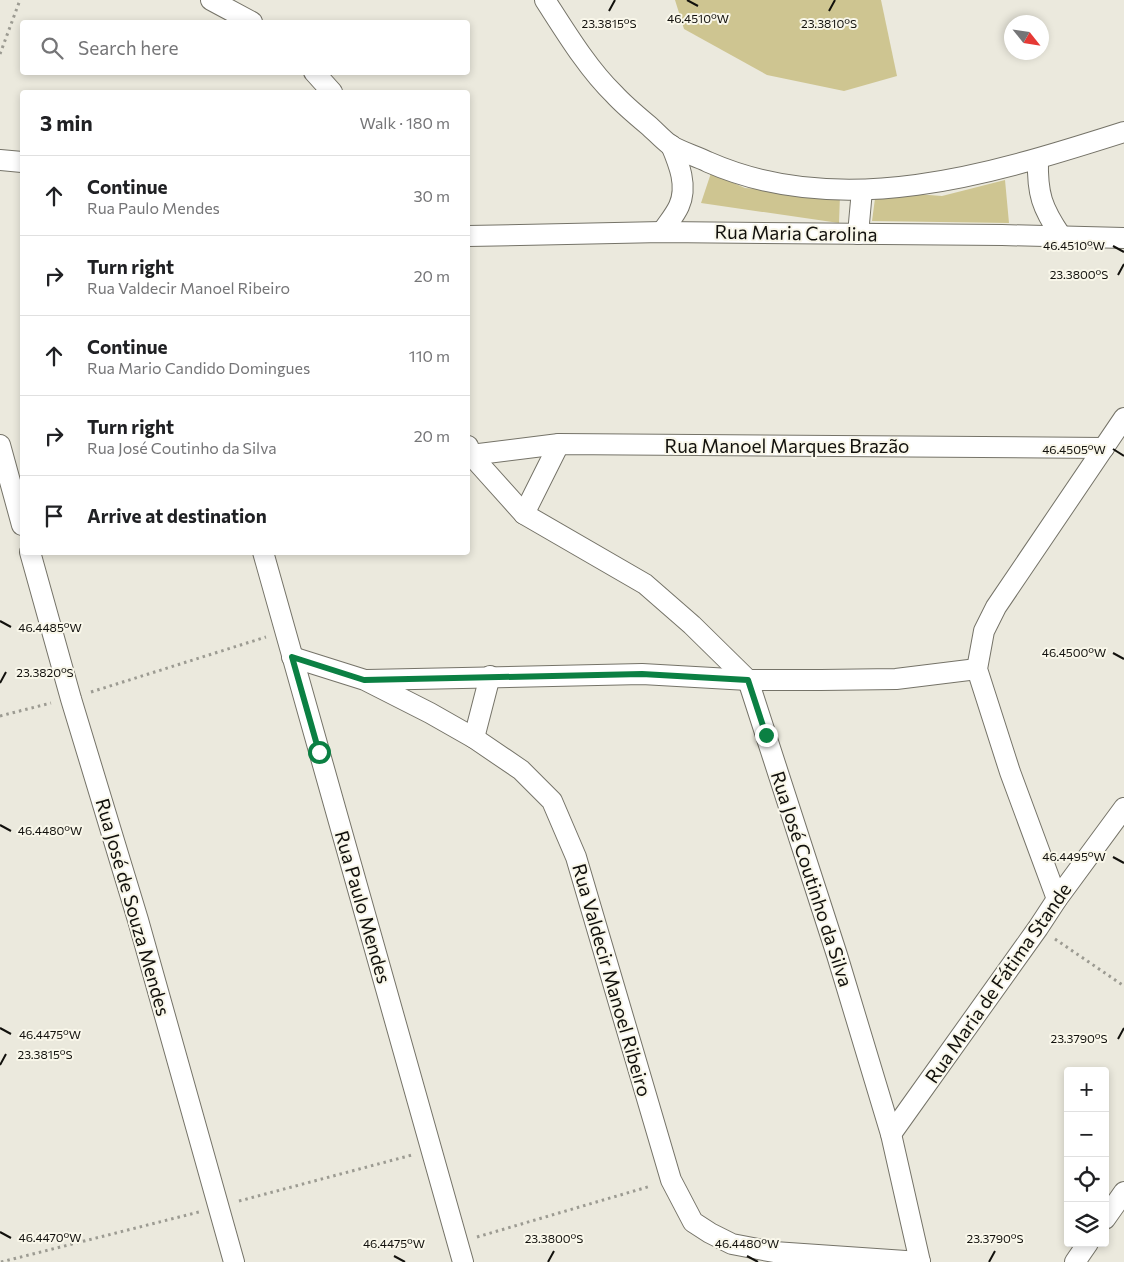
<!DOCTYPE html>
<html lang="en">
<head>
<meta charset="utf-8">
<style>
  :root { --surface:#fff; --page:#f6f6f6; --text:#202124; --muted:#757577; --line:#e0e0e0 }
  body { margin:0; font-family:Commissioner,sans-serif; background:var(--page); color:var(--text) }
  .controls { position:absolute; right:15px; bottom:15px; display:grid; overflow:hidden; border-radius:5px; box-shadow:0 2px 8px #0003 }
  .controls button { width:45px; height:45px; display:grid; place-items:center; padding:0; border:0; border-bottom:1px solid var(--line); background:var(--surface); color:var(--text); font:25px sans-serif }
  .compass { position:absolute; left:1004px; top:15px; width:45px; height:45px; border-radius:50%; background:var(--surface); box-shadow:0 2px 8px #0003; rotate:120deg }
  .stop { position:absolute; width:15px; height:15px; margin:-11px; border:4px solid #0b8043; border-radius:50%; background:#fff }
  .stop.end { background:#0b8043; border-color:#fff; box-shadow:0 1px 5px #0008 }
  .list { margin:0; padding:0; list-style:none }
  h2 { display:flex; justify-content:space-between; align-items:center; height:65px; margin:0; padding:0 20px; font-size:21px }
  h2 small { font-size:16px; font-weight:400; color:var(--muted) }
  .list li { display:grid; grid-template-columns:32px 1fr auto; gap:15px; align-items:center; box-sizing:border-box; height:80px; padding:0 20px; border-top:1px solid var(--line) }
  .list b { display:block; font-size:19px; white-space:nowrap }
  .list p { margin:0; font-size:16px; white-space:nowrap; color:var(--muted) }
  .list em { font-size:16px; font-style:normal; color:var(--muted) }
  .icon { flex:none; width:28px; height:28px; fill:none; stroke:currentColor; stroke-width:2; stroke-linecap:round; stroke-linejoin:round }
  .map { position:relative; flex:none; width:1124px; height:1262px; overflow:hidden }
  .search { position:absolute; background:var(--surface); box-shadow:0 2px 8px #0003; left:20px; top:20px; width:450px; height:55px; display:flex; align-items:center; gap:12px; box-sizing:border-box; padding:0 18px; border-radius:5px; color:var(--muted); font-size:19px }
  .panel { position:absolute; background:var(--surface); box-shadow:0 2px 8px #0003; left:20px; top:90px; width:450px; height:465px; border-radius:5px }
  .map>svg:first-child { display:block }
  .green { fill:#cec591 }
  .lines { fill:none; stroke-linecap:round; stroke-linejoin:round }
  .minor-casing { stroke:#757368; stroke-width:22 }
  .path { stroke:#9c9b92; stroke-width:3; stroke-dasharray:2.5 4; stroke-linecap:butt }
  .minor { stroke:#fff; stroke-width:20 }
  .route { stroke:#0b8043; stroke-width:6 }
  .ticks { fill:none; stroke:#12110d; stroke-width:2 }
  .labels { text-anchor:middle; stroke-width:4; stroke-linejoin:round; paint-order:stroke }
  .street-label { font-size:19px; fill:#12110d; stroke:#f9f7ea }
  .ticks-label { font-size:12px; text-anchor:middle; fill:#12110d; stroke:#f9f7ea; stroke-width:4; stroke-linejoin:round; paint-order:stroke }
</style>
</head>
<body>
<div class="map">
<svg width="1124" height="1262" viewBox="0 0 1124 1262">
  <rect width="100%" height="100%" fill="#ebe9dd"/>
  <g class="green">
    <polygon points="675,0 881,0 897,76 844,91 767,75 684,29"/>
    <polygon points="711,173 745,188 840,195 839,223 701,203"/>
    <polygon points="1005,180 1009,223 872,221 876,191 942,196"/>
  </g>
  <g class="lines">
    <g class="minor-casing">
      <g id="minor">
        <polyline points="211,0 252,22"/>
        <path d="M545,0C565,31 588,69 614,94C624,105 636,115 648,125C655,131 662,139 670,145C681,152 696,156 708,162C842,221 992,174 1124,132"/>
        <polyline points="314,72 332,92"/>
        <path d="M1038,159C1037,194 1042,208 1061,236"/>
        <polyline points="0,160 22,162"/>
        <path d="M662,232C668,223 675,215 679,206C688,186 679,164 671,145"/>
        <polyline points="858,234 862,190"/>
        <polyline points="468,236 662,232 1002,235 1124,238"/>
        <polyline points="0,445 22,525"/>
        <polyline points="468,446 471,455 524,514 645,584 692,625 748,680 837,955 891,1134 920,1262"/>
        <polyline points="471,455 559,444 1104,448"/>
        <polyline points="524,514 559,444"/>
        <polyline points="30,552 71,699 138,920 234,1262"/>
        <polyline points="263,552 463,1262"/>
        <polyline points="292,657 365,680 430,713 474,738 521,770 552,801 576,857 671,1180 693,1222 710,1233 732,1244 774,1252 920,1262"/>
        <polyline points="367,680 642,674 748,680 821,680 896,679 977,669"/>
        <polyline points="474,738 490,676"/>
        <polyline points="1057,899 1010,772 977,669 984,631 996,607 1124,418"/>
        <polyline points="891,1134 1038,928 1057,899 1124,808"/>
        <polyline points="1105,1219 1124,1192"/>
        <polyline points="1075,1262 1088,1243"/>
      </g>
    </g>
    <g class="path">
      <polyline points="0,54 20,0"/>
      <polyline points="91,692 266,637"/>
      <polyline points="0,716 51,703"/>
      <polyline points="1055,939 1124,986"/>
      <polyline points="239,1201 412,1155"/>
      <polyline points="477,1237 651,1186"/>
      <polyline points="1,1262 199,1212"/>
    </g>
    <use href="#minor" class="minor"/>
  </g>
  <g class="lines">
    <polyline class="route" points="319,752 292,657 364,680 642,674 748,680 766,735"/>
  </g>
  <path class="ticks" d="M687,0L698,6M609,11L615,0M829,11L835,0M1113,246L1124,252M1118,275L1124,264M1113,449L1124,456M0,621L11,627M1113,653L1124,659M0,683L6,672M0,825L11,831M1113,857L1124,863M0,1028L11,1034M1118,1039L1124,1028M0,1065L6,1054M0,1232L11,1238M394,1256L405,1262M747,1256L758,1262M548,1262L554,1251M989,1262L995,1251"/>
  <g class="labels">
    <g class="street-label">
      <text transform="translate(796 233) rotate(1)" y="7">Rua Maria Carolina</text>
      <text x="787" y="453">Rua Manoel Marques Brazão</text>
      <text transform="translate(812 879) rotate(72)" y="7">Rua José Coutinho da Silva</text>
      <text transform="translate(133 907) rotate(74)" y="7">Rua José de Souza Mendes</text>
      <text transform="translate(363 907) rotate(74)" y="7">Rua Paulo Mendes</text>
      <text transform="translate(612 980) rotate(74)" y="7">Rua Valdecir Manoel Ribeiro</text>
      <text transform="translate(998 983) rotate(-55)" y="7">Rua Maria de Fátima Stande</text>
    </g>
  </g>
  <g class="ticks-label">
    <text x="698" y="23">46.4510°W</text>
    <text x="829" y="28">23.3810°S</text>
    <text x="609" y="28">23.3815°S</text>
    <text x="1074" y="250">46.4510°W</text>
    <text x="1079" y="279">23.3800°S</text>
    <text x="1074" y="454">46.4505°W</text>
    <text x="50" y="632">46.4485°W</text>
    <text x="1074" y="657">46.4500°W</text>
    <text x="45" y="677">23.3820°S</text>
    <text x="50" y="835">46.4480°W</text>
    <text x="1074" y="861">46.4495°W</text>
    <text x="50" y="1039">46.4475°W</text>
    <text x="1079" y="1043">23.3790°S</text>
    <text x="45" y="1059">23.3815°S</text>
    <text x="50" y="1242">46.4470°W</text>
    <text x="554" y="1243">23.3800°S</text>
    <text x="995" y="1243">23.3790°S</text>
    <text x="394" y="1248">46.4475°W</text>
    <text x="747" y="1248">46.4480°W</text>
  </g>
</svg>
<div class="controls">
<button>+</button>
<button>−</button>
<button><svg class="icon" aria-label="locate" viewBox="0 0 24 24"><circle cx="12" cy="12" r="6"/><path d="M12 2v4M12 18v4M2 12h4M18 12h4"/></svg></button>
<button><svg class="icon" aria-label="layers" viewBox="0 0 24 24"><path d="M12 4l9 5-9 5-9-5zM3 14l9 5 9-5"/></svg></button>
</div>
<svg class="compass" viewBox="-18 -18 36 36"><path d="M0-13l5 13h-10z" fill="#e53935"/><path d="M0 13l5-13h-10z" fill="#757577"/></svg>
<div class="stop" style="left:319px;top:752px"></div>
<div class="stop end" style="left:766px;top:735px"></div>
<div class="search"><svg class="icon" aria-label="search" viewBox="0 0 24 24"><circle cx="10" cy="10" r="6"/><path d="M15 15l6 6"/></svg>Search here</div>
<section class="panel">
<h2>3 min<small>Walk · 180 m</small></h2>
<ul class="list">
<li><svg class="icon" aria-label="ahead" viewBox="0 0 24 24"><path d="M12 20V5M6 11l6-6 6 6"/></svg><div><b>Continue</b><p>Rua Paulo Mendes</p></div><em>30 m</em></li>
<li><svg class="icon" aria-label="right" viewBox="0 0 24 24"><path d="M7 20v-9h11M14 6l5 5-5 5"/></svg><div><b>Turn right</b><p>Rua Valdecir Manoel Ribeiro</p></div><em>20 m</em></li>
<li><svg class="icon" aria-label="ahead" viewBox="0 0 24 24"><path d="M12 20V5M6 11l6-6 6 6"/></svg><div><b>Continue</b><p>Rua Mario Candido Domingues</p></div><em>110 m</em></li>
<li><svg class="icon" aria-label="right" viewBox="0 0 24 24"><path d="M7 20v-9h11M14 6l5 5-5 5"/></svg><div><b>Turn right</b><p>Rua José Coutinho da Silva</p></div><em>20 m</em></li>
<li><svg class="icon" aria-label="arrive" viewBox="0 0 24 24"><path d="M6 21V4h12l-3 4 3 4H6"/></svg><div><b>Arrive at destination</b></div></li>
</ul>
</section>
</div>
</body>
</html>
